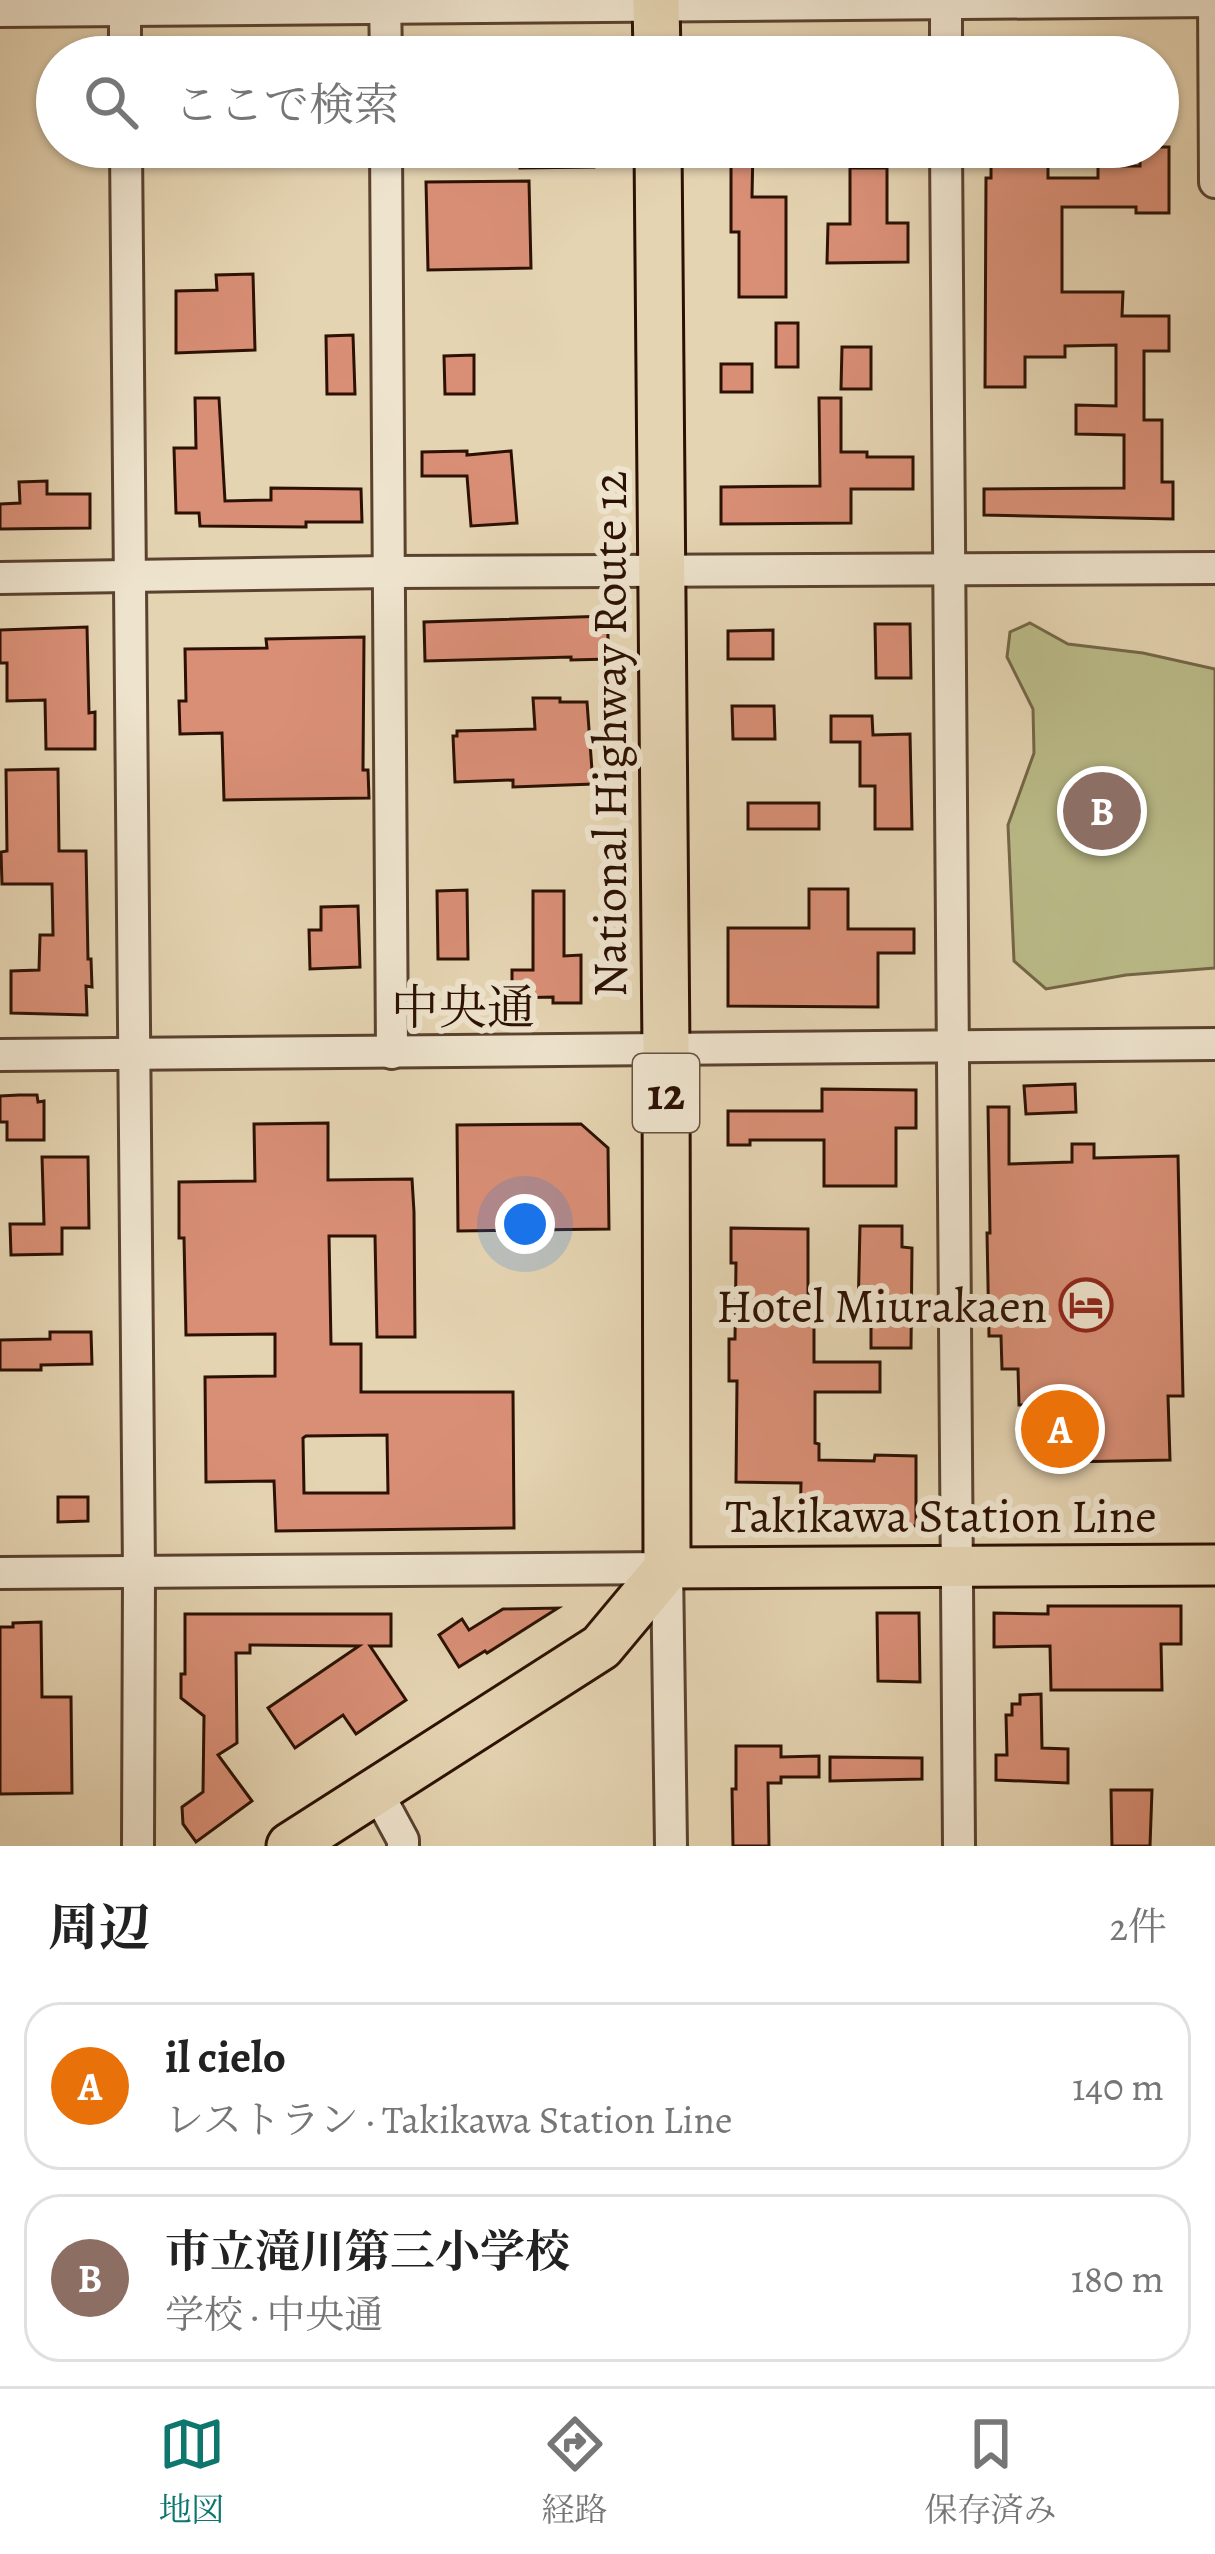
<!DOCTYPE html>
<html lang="ja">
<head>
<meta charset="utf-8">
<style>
  :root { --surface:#fff; --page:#f2f2f2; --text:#222; --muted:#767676; --line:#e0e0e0; --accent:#0f766e }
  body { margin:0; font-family:Alegreya,"Noto Serif JP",serif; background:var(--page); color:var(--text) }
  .you { position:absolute; left:525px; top:1224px; width:42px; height:42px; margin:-30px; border:9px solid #fff; border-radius:50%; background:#1a73e8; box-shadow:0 0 0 18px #1a73e833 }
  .badge { display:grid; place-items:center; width:78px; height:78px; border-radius:50%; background:var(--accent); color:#fff; font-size:39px; font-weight:700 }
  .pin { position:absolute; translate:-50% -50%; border:6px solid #fff; box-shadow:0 3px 12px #0006 }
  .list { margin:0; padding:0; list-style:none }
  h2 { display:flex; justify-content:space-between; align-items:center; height:156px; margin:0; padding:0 48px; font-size:51px }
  h2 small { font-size:39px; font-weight:400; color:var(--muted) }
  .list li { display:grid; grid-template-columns:78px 1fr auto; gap:36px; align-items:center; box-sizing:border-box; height:168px; margin:0 24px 24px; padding:0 24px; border:3px solid var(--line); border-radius:36px }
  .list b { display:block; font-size:45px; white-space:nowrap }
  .list p { margin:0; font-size:39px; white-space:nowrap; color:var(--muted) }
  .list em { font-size:39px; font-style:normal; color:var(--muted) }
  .icon { flex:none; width:66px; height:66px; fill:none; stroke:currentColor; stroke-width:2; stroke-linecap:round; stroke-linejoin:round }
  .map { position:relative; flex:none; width:1215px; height:1846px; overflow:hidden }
  .search { position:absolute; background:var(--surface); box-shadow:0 3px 9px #0004; left:36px; right:36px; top:36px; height:132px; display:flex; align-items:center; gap:30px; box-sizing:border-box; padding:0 42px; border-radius:66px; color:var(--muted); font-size:45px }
  .sheet { height:540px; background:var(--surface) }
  nav { display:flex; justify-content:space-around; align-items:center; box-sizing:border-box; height:168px; border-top:3px solid var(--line); background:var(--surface); font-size:33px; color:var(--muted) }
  nav a { display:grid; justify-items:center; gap:6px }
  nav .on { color:var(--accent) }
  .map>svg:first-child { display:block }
  .green { fill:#babb88; stroke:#736646; stroke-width:3 }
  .building { fill:#d98f76; stroke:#2c1103; stroke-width:3; fill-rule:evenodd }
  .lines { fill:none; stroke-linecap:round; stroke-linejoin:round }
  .minor-casing { stroke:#5a422f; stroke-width:36 }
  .major-casing { stroke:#2c1103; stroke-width:45 }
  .highway-casing { stroke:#2c1103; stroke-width:51 }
  .minor { stroke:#eee3cd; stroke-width:30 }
  .major { stroke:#e5d4b2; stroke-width:39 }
  .highway { stroke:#e5d4b2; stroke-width:45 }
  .labels { text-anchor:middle; stroke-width:12; stroke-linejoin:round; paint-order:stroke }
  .shield { fill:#eee3cd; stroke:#665040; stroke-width:3 }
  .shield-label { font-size:45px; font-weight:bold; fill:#2c1103 }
  .street-label { font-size:48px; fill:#2c1103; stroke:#eee3cd }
  .poi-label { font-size:48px; fill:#2c1103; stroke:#eee3cd; text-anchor:end }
</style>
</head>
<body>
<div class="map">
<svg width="1215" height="1846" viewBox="0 0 1215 1846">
  <rect width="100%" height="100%" fill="#e5d4b2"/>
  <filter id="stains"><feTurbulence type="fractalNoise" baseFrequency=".00167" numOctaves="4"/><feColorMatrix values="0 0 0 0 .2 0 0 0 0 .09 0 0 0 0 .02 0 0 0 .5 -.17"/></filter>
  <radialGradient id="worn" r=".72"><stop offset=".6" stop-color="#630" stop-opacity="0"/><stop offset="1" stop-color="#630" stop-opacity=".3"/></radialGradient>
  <polygon class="green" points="1030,623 1068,644 1143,653 1215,669 1215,968 1126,975 1046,989 1014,961 1008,825 1034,753 1033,709 1007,657 1010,632"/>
  <g class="building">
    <polygon points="520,147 594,147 594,167 520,168"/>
    <polygon points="731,147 753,147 752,197 786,197 786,297 739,297 739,232 731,232"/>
    <polygon points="991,147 1048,149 1048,178 1098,178 1098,166 1140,166 1140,147 1169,147 1169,213 1136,213 1136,207 1062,207 1062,292 1123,292 1122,316 1169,316 1169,351 1144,351 1144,420 1162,420 1162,482 1173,482 1173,519 984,515 984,489 1124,488 1124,435 1076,434 1076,405 1116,406 1116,345 1065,346 1065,357 1025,357 1025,387 985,387 986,178 991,178"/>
    <polygon points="850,168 887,168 887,223 908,223 908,262 827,263 828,224 850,224"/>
    <polygon points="529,181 531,268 428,270 426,182"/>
    <polygon points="253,274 255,350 176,353 176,291 217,290 216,275"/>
    <rect x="776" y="323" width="22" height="44"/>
    <polygon points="353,335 355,394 327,394 326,336"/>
    <polygon points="842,347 871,347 871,389 841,389"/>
    <polygon points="474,355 474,394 445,394 444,356"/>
    <rect x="721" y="364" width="31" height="28"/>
    <polygon points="195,398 219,398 225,501 271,500 271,488 361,489 362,522 306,522 306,527 200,526 199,513 176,513 174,448 196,448"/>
    <polygon points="819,398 841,398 841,452 867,452 867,457 913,457 913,489 851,489 851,523 721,524 721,487 820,486"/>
    <polygon points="467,451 467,455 511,451 517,523 471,526 467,476 422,476 422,452"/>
    <polygon points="47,481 47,494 90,494 90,528 0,529 0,504 20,503 19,482"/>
    <polygon points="607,616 609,659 571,660 571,657 425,661 424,622"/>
    <polygon points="875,624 910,624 911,678 876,678"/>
    <polygon points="87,627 89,713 95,712 95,749 46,749 45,700 7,701 7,663 0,663 0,630"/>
    <polygon points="773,630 773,659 728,659 728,631"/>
    <polygon points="364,637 363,770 368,770 369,798 224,800 222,733 180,734 179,701 186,701 185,649 267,648 266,639"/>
    <polygon points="533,698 560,698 560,702 587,702 593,784 513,787 513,780 455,782 453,736 457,736 457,731 535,729"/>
    <polygon points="732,706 774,706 775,739 733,739"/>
    <polygon points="831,716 872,716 873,735 910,734 912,829 875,829 875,786 860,786 860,742 831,742"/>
    <polygon points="58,769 59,851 86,851 88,959 91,959 92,987 86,986 87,1015 11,1013 11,971 39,970 40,935 53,935 52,884 2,884 1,852 7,851 6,770"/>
    <rect x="748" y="803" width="71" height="26"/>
    <polygon points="809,889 848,889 848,929 914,929 914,953 878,953 878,1007 728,1006 728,928 809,928"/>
    <polygon points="467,890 468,959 438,959 437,891"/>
    <polygon points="533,891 564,891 564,956 581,955 581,1003 553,1003 553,997 512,998 512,970 533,970"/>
    <polygon points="358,906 360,967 310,969 309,930 321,930 321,907"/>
    <polygon points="1075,1084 1076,1112 1026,1114 1024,1086"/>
    <polygon points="822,1089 916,1090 916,1128 896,1128 896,1186 824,1186 824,1140 750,1140 750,1145 728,1145 728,1111 822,1111"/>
    <polygon points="19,1095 37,1095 38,1102 44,1101 44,1140 7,1140 7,1122 0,1122 0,1096"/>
    <polygon points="988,1107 1009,1107 1009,1164 1072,1162 1072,1144 1094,1144 1094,1158 1178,1156 1183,1396 1168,1396 1170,1460 1067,1462 1066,1404 1019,1405 1018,1369 1002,1369 1001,1336 989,1336 987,1233 990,1233"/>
    <path d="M328,1123V1180L412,1179L414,1212L415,1337H377L375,1236H329L331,1344H361V1392H513L514,1528L276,1531L274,1481L206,1482L205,1377L275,1376V1334L186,1335L184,1238H179V1182L255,1181L254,1124ZM387,1435L388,1493H304L303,1438L306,1436Z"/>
    <polygon points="581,1124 608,1148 609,1229 458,1231 457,1125"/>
    <polygon points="42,1157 88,1157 89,1228 62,1228 62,1254 11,1255 10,1224 44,1224"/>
    <polygon points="860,1226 902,1226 902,1247 912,1248 911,1348 871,1348 871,1314 858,1314"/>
    <polygon points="731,1228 808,1229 808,1299 814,1299 814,1362 880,1362 880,1392 815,1392 815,1443 819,1444 819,1460 874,1461 875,1455 916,1456 916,1526 800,1525 801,1483 736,1482 737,1381 729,1381 729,1339 735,1339 736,1263 731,1263"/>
    <polygon points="50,1332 91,1332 92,1364 41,1365 41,1370 0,1370 0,1340 50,1339"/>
    <polygon points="58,1497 88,1497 88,1521 58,1522"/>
    <polygon points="1048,1606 1181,1606 1181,1644 1161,1644 1162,1690 1051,1690 1050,1646 994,1647 994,1613 1048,1614"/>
    <polygon points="558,1608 487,1653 485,1651 459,1667 439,1635 462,1619 469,1630 503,1609"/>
    <polygon points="877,1613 919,1613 920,1682 878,1681"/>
    <polygon points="185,1614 391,1614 391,1646 370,1646 406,1700 356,1734 343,1715 295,1748 268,1708 359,1646 250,1645 250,1653 236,1653 237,1743 218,1755 252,1801 196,1842 183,1824 182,1807 203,1792 204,1716 181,1698 181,1674 185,1674"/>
    <polygon points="41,1622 42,1697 71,1697 72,1793 0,1794 0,1627 13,1627 13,1623"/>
    <polygon points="1041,1694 1042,1748 1068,1749 1068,1783 996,1780 996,1755 1007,1755 1006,1715 1012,1715 1012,1704 1020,1704 1020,1695"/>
    <polygon points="736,1746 781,1746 781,1757 819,1756 819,1777 781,1777 781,1783 768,1783 769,1846 733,1846 732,1789 736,1789"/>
    <polygon points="830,1757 922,1758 922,1779 830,1781"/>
    <polygon points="1111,1790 1152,1790 1150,1846 1112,1846"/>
  </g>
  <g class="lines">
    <g class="minor-casing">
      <g id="minor">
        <polyline points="125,0 125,57"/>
        <polyline points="385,0 386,57"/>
        <polyline points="946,0 946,57"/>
        <polyline points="1214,0 1215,182"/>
        <polyline points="0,11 1215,1"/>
        <polyline points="126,147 139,1572 138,1846"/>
        <polyline points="386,147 392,1053"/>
        <polyline points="946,147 959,1846"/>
        <polyline points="0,578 390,572 1215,568"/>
        <polyline points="0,1055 1215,1044"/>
        <polyline points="0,1573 667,1568 671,1846"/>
        <polyline points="376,1790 403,1840 403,1846"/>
      </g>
    </g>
    <g class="major-casing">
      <polyline id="major" points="667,1568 1215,1565"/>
    </g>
    <g class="highway-casing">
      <g id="highway">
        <polyline points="656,0 657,57"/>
        <polyline points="290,1846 601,1647 667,1568 666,1051 658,147"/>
      </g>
    </g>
    <use href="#minor" class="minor"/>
    <use href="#major" class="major"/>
    <use href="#highway" class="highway"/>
  </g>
  <defs>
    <g id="hotel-ring" transform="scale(2.7)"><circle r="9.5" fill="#eee3cd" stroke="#8f2418" stroke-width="1.5"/><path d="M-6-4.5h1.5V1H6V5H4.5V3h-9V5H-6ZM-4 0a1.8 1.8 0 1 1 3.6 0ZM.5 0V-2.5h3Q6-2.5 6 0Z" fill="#8f2418"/></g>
  </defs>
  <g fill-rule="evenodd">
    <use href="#hotel-ring" x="1086" y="1305"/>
  </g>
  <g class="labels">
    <rect class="shield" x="633" y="1054" width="66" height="78" rx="9"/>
    <g class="shield-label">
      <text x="666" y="1109">12</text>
    </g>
    <g class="street-label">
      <text transform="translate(609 734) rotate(-90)" y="17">National Highway Route 12</text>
      <text x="463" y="1024">中央通</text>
      <text x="941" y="1532">Takikawa Station Line</text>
    </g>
    <g class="poi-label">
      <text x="1047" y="1322">Hotel Miurakaen</text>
    </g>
  </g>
  <rect width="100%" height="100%" filter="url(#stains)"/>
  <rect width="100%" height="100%" fill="url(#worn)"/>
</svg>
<div class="you"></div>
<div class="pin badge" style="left:1060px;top:1429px;background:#e8710a">A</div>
<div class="pin badge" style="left:1102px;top:811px;background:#8d6e63">B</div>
<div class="search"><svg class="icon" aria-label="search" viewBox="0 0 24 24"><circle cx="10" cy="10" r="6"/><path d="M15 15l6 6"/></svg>ここで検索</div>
</div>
<section class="sheet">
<h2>周辺<small>2件</small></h2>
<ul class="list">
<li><span class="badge" style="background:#e8710a">A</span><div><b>il cielo</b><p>レストラン · Takikawa Station Line</p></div><em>140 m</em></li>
<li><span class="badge" style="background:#8d6e63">B</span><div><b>市立滝川第三小学校</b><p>学校 · 中央通</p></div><em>180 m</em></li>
</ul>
</section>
<nav>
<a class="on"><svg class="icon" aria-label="map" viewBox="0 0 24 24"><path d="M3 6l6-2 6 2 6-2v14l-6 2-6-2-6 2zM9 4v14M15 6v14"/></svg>地図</a>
<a><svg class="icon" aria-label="directions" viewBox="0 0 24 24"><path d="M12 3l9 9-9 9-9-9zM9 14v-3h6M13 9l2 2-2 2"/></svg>経路</a>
<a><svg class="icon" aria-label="saved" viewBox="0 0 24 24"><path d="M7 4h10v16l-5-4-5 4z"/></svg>保存済み</a>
</nav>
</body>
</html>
